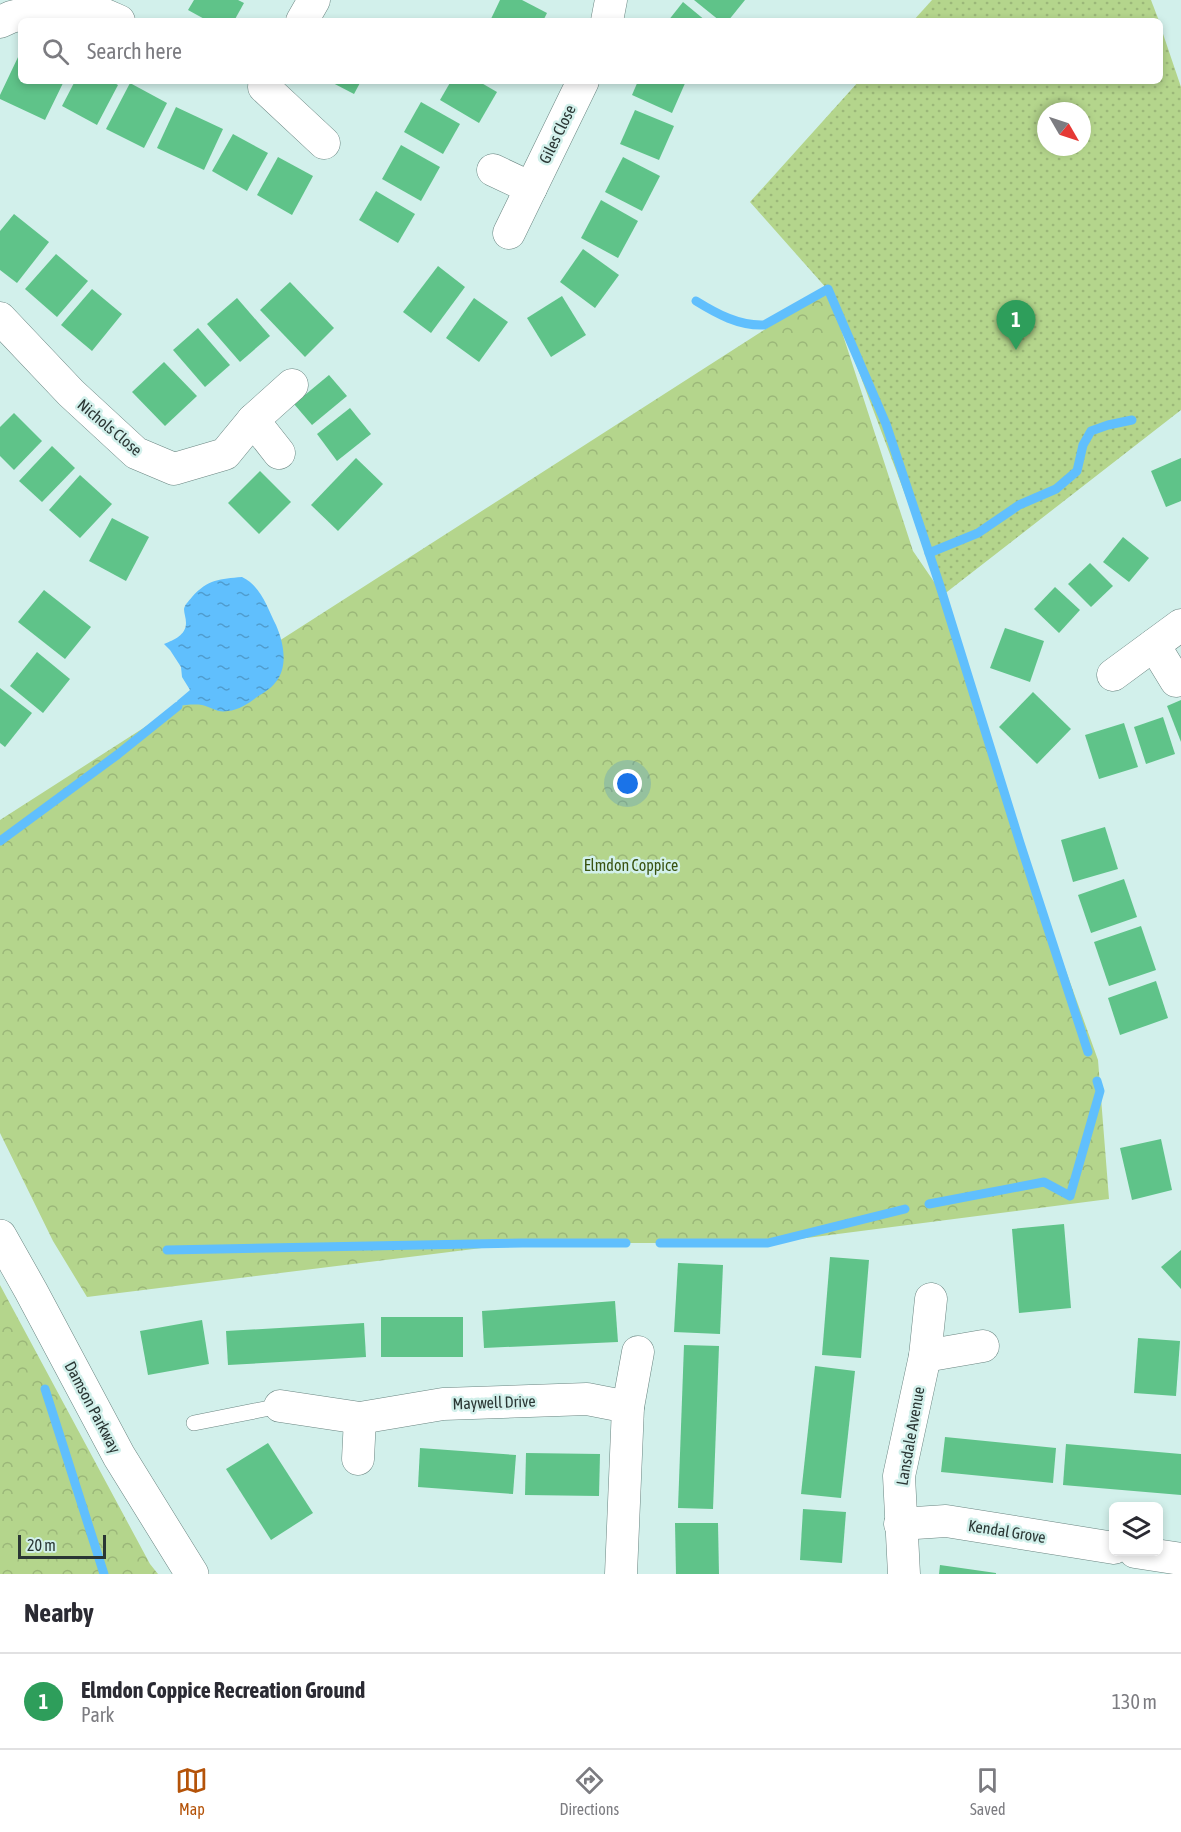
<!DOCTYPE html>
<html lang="en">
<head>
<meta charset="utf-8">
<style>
  :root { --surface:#fff; --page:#f7f7f7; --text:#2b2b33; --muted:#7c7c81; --line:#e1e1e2; --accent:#b45309 }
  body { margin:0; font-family:"Asap Condensed",sans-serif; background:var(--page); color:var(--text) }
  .controls { position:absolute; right:18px; bottom:18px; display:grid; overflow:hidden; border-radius:9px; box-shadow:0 3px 9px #0003 }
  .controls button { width:54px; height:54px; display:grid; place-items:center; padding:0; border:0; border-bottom:2px solid var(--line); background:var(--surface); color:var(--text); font:30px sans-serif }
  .compass { position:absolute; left:1037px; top:102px; width:54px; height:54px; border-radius:50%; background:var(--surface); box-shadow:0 3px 9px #0003; rotate:129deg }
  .scale { position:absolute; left:18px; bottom:15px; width:88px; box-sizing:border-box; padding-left:6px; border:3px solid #2a3634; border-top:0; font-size:16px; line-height:21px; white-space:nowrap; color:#2a3634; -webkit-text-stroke:4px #d2f0eb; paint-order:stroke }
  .you { position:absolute; left:628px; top:784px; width:21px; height:21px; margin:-15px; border:4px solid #fff; border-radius:50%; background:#1a73e8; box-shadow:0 0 0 9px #1a73e833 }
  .badge { display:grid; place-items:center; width:39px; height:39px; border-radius:50%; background:var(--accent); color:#fff; font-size:20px; font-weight:700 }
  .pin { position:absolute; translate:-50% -50px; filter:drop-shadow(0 2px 3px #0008) }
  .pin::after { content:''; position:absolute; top:32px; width:21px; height:18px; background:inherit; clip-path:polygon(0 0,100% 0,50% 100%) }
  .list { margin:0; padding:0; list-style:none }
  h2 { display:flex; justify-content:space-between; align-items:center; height:78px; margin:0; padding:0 24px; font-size:26px }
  h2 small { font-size:20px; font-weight:400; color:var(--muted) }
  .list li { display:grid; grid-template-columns:39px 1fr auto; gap:18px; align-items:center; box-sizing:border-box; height:96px; padding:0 24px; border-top:2px solid var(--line) }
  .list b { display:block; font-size:22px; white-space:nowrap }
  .list p { margin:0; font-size:20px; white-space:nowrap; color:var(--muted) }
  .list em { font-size:20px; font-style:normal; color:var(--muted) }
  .icon { flex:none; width:33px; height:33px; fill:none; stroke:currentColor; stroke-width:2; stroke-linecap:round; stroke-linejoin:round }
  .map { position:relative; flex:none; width:1181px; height:1574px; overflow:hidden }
  .search { position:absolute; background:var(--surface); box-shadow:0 3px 9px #0003; left:18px; right:18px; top:18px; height:66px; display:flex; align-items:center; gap:15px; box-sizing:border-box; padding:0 21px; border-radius:9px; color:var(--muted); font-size:22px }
  .sheet { height:174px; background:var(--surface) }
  nav { display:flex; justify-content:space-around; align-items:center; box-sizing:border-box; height:84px; border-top:2px solid var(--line); background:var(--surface); font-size:16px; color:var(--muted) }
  nav a { display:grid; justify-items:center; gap:3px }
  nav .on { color:var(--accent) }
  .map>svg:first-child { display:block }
  .forest { fill:url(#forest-crowns) }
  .park { fill:url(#park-dots); fill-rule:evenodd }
  .water { fill:url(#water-ripples) }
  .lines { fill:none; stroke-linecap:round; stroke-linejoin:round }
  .stream { stroke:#60bffd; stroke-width:9 }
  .building { fill:#5fc389 }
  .service-casing { stroke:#6a8581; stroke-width:16 }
  .minor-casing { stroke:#6a8581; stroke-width:33 }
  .tertiary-casing { stroke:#6a8581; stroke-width:34 }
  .service { stroke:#fff; stroke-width:15 }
  .minor { stroke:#fff; stroke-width:32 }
  .tertiary { stroke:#fff; stroke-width:33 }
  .labels { text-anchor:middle; stroke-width:5; stroke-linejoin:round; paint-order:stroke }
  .street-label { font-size:16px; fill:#2a3634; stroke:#d2f0eb }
  .park-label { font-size:16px; fill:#395210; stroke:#d2f0eb }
</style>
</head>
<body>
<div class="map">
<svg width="1181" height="1574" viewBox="0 0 1181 1574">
  <defs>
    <pattern id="forest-crowns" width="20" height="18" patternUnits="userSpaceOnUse" patternTransform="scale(1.5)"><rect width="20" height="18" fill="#b4d58c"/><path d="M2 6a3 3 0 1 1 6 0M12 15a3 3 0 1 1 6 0" fill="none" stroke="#9bb779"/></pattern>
    <pattern id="park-dots" width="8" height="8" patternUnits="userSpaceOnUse" patternTransform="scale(1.5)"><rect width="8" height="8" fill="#b4d58c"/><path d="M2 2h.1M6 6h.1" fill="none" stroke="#9bb779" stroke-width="1.8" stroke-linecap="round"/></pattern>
    <pattern id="water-ripples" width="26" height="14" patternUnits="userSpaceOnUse" patternTransform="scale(1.5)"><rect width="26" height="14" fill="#60bffd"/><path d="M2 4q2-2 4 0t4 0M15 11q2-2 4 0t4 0" fill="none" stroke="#4f9cce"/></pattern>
  </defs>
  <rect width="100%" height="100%" fill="#d2f0eb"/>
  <g class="forest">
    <polygon points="828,289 913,551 943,595 1020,843 1098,1060 1109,1199 768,1243 522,1243 87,1297 53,1241 0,1133 0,820"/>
    <polygon points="0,1285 150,1564 158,1574 0,1574"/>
  </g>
  <g class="park">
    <polygon points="932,0 1151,0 1159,21 913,21"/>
    <path d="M1160,25L1181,87V410L943,595L828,290L750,202L859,81H1160ZM1046,111H1082V147H1046Z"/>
  </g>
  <path class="water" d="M242,577C261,586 267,607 276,625C283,641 288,663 278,679C273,687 265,692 257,697C249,703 239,710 228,711C217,713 211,707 202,705C194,704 185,705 178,706L177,701L190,690L182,677L181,667L170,650L164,644C174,640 186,635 186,623C186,618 184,613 184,609C185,604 189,601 192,597C208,579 220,579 242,577Z"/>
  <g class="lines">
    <g class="stream">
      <path d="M696,301C717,314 739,326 764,325L828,289L886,424L940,586L1020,843L1088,1052"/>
      <polyline points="929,553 978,533 1019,505 1056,489 1077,471 1083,445 1091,431 1108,425 1132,420"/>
      <polyline points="0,841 117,755 178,706"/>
      <polyline points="929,1204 1044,1182 1070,1196 1100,1091 1097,1081"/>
      <polyline points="660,1243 768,1243 905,1209"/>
      <polyline points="167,1250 522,1243 626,1243"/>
      <polyline points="45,1389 104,1574"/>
    </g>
  </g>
  <g class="building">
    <polygon points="194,0 238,0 244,3 234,21 208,21 188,10"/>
    <polygon points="500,0 522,0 547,13 543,21 490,21"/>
    <polygon points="694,0 745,0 728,21 720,21"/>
    <polygon points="683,2 706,21 668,21"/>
    <polygon points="19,55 21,56 21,81 64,81 45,120 0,99 0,95"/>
    <polygon points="75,81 111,81 118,85 97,125 62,106"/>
    <polygon points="329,81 361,81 354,94"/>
    <polygon points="451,81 478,81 497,92 479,123 440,100"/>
    <polygon points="638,81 686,81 672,113 632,95"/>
    <polygon points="130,83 167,103 144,148 106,129"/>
    <polygon points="421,102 460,124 443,154 404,132"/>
    <polygon points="176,107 223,129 204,170 157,148"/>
    <polygon points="635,110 674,126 659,160 620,144"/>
    <polygon points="233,134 268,153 247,191 212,171"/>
    <polygon points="401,145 440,167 421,201 382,179"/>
    <polygon points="278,157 313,176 292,215 257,195"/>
    <polygon points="623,157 660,176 642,211 605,192"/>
    <polygon points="376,191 415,214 398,243 359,220"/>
    <polygon points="601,200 638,221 618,258 581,238"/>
    <polygon points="14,214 49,242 17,283 0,270 0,231"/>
    <polygon points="583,249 619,275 595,308 560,282"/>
    <polygon points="56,254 88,281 57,317 25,289"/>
    <polygon points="438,266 465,287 431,333 403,312"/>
    <polygon points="290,282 334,328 305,357 260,310"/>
    <polygon points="92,289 122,314 92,351 61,325"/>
    <polygon points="562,296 586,335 551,357 527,318"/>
    <polygon points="237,298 270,336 240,362 207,324"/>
    <polygon points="474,298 508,322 479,362 446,338"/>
    <polygon points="198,328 230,365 205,387 173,350"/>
    <polygon points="164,362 197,396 165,426 132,392"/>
    <polygon points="329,375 347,396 312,425 294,404"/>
    <polygon points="350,408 371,434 337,461 317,434"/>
    <polygon points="14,413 42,441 14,470 0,456 0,427"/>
    <polygon points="52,446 75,468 42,502 19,481"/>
    <polygon points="356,458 383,484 338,531 311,505"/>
    <polygon points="1181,458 1181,501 1166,507 1151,471"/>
    <polygon points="260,471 291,502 259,534 228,503"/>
    <polygon points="80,475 112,504 80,538 49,510"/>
    <polygon points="112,518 149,537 126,581 89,561"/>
    <polygon points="1123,537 1149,558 1129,582 1103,562"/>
    <polygon points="1090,563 1113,586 1091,607 1068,584"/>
    <polygon points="1055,587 1080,610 1059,633 1034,609"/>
    <polygon points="44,590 91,627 65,659 18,622"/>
    <polygon points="1005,628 1044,641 1030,682 990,668"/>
    <polygon points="37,652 70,679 43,713 10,686"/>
    <polygon points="0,688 32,713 5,747 0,743"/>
    <polygon points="1033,692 1071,729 1037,764 999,727"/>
    <polygon points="1181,700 1181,742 1167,706"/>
    <polygon points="1163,717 1175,754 1146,764 1134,727"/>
    <polygon points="1124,723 1138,767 1099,779 1085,735"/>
    <polygon points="1105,827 1118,869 1073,882 1061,840"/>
    <polygon points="1124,879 1137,917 1091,933 1078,895"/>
    <polygon points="1141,926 1156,970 1109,986 1094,942"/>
    <polygon points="1156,981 1168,1018 1120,1035 1108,998"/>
    <polygon points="1161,1139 1172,1190 1132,1200 1120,1148"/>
    <polygon points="1064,1224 1071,1308 1019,1313 1012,1229"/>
    <polygon points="1181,1250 1181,1289 1161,1267"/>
    <polygon points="830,1257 869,1260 861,1358 822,1355"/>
    <polygon points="678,1263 723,1265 720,1334 674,1332"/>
    <polygon points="615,1301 618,1342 484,1348 482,1311"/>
    <rect x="381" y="1317" width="82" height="40"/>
    <polygon points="202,1320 209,1364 148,1375 140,1331"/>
    <polygon points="364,1323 366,1357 228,1365 226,1331"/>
    <polygon points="1138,1338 1180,1341 1176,1396 1134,1393"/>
    <polygon points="684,1345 719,1346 713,1509 678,1508"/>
    <polygon points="815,1366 855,1371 841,1498 801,1494"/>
    <polygon points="945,1437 1056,1448 1053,1483 941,1472"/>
    <polygon points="268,1443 313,1513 271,1540 226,1469"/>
    <polygon points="1066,1444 1181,1454 1181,1495 1063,1485"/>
    <polygon points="420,1448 516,1455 513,1494 418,1487"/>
    <polygon points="526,1453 600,1454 599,1496 525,1495"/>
    <polygon points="803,1509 846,1512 842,1563 800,1560"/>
    <polygon points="675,1523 718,1523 719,1574 676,1574"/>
    <polygon points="940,1565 996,1573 996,1574 939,1574"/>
  </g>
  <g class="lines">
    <g class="service-casing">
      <polyline id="service" points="194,1423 280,1406"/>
    </g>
    <g class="minor-casing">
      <g id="minor">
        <polyline points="302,21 314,0"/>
        <polyline points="607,21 611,0"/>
        <polyline points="0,22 11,17 35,11 103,14 119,21"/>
        <polyline points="264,87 324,143"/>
        <polyline points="493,170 531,188"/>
        <polyline points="509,233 583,81"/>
        <polyline points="0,318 71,393 136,453 174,469 225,454 253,420 292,385"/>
        <polyline points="253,420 279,453"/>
        <polyline points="1154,645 1176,681"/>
        <polyline points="1113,675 1181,625"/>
        <polyline points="925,1356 983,1346"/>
        <polyline points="280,1406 360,1418 443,1404 587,1399 628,1407 621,1574"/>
        <polyline points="628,1407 638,1352"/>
        <polyline points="358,1459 360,1418"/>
        <polyline points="900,1524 946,1521 1114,1548"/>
        <polyline points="1135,1552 1181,1559"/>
        <polyline points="904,1574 899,1476 925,1356 931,1299"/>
      </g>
    </g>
    <g class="tertiary-casing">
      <polyline id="tertiary" points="0,1236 31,1291 119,1456 192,1574"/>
    </g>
    <use href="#service" class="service"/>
    <use href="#minor" class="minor"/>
    <use href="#tertiary" class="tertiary"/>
  </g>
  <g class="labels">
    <g class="street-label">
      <text transform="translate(557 134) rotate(-64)" y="6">Giles Close</text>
      <text transform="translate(110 427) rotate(40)" y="6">Nichols Close</text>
      <text transform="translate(494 1402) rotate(-2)" y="6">Maywell Drive</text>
      <text transform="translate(93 1407) rotate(62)" y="6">Damson Parkway</text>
      <text transform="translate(910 1436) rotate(-80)" y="6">Lansdale Avenue</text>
      <text transform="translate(1007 1531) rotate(9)" y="6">Kendal Grove</text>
    </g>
    <g class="park-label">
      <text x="631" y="871">Elmdon Coppice</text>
    </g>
  </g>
</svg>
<div class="controls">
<button><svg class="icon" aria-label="layers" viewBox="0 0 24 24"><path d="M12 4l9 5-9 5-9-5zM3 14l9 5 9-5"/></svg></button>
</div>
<svg class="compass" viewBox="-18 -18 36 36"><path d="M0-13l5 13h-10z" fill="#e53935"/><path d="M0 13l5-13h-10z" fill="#7c7c81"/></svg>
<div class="scale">20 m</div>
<div class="you"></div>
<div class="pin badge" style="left:1016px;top:350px;background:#2e9e5b">1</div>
<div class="search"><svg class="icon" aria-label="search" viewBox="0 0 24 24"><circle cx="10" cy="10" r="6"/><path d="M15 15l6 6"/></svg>Search here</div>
</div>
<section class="sheet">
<h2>Nearby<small></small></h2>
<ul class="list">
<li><span class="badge" style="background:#2e9e5b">1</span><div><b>Elmdon Coppice Recreation Ground</b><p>Park</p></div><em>130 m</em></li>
</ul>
</section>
<nav>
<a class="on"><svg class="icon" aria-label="map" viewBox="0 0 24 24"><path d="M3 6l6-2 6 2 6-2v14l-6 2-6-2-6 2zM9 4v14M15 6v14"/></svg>Map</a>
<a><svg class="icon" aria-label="directions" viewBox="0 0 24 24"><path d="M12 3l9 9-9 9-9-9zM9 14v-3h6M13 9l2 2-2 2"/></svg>Directions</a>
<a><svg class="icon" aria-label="saved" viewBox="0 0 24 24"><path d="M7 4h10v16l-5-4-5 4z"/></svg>Saved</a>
</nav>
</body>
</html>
